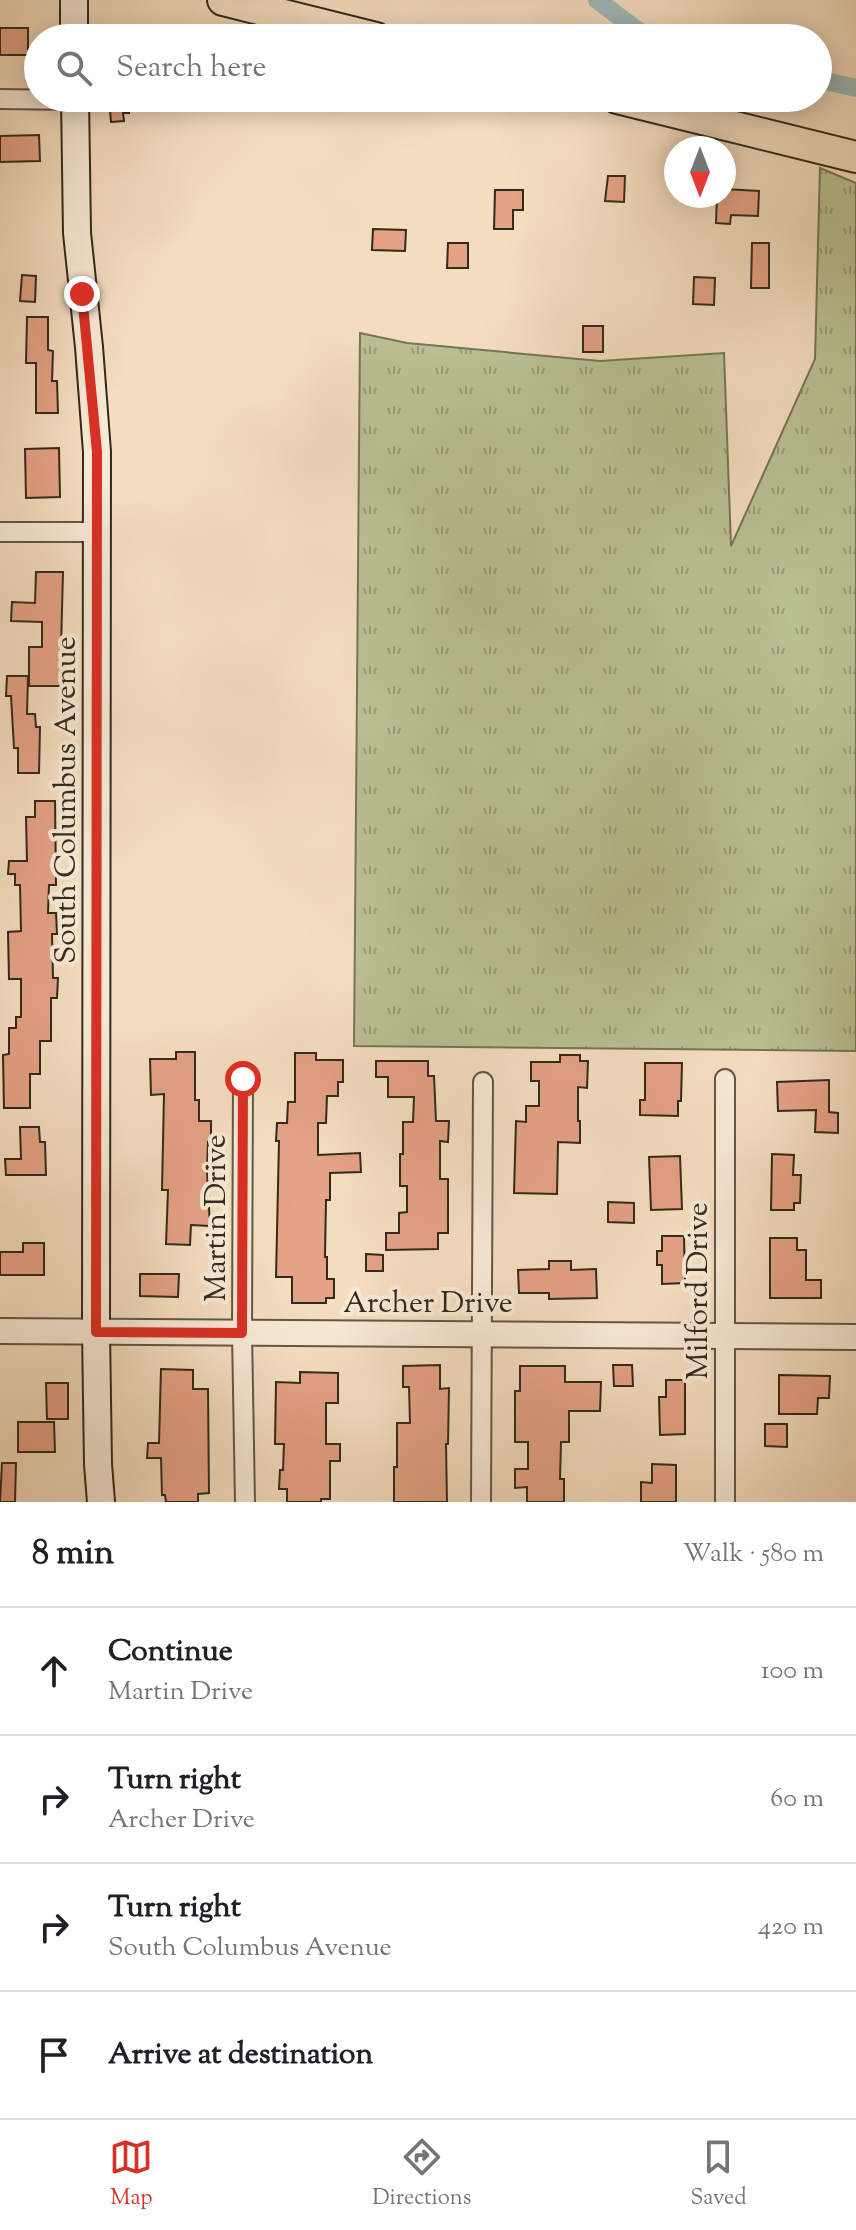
<!DOCTYPE html>
<html lang="en">
<head>
<meta charset="utf-8">
<style>
  :root { --surface:#fff; --page:#f6f6f6; --text:#202124; --muted:#757577; --line:#e0e0e0; --accent:#d93025 }
  body { margin:0; font-family:"Sorts Mill Goudy",serif; background:var(--page); color:var(--text) }
  .compass { position:absolute; left:664px; top:136px; width:72px; height:72px; border-radius:50%; background:var(--surface); box-shadow:0 4px 20px #0003; rotate:180deg }
  .stop { position:absolute; width:24px; height:24px; margin:-18px; border:6px solid #d93025; border-radius:50%; background:#fff }
  .stop.end { background:#d93025; border-color:#fff; box-shadow:0 2px 8px #0008 }
  .list { margin:0; padding:0; list-style:none }
  h2 { display:flex; justify-content:space-between; align-items:center; height:104px; margin:0; padding:0 32px; font-size:34px }
  h2 small { font-size:26px; font-weight:400; color:var(--muted) }
  .list li { display:grid; grid-template-columns:52px 1fr auto; gap:24px; align-items:center; box-sizing:border-box; height:128px; padding:0 32px; border-top:2px solid var(--line) }
  .list b { display:block; font-size:30px; white-space:nowrap }
  .list p { margin:0; font-size:26px; white-space:nowrap; color:var(--muted) }
  .list em { font-size:26px; font-style:normal; color:var(--muted) }
  .icon { flex:none; width:44px; height:44px; fill:none; stroke:currentColor; stroke-width:2; stroke-linecap:round; stroke-linejoin:round }
  .map { position:relative; flex:none; width:856px; height:1502px; overflow:hidden }
  .search { position:absolute; background:var(--surface); box-shadow:0 4px 20px #0003; left:24px; right:24px; top:24px; height:88px; display:flex; align-items:center; gap:20px; box-sizing:border-box; padding:0 28px; border-radius:44px; color:var(--muted); font-size:30px }
  .sheet { height:616px; background:var(--surface) }
  nav { display:flex; justify-content:space-around; align-items:center; box-sizing:border-box; height:112px; border-top:2px solid var(--line); background:var(--surface); font-size:22px; color:var(--muted) }
  nav a { display:grid; justify-items:center; gap:4px }
  nav .on { color:var(--accent) }
  .map>svg:first-child { display:block }
  .grass { fill:url(#grass-tufts); stroke:#767558; stroke-width:2 }
  .lines { fill:none; stroke-linecap:round; stroke-linejoin:round }
  .canal { stroke:#9ebbb9; stroke-width:18 }
  .building { fill:#e5a285; stroke:#33291d; stroke-width:2 }
  .minor-casing { stroke:#645646; stroke-width:22 }
  .tertiary-casing { stroke:#645646; stroke-width:28 }
  .secondary-casing { stroke:#33291d; stroke-width:30 }
  .primary-casing { stroke:#33291d; stroke-width:34 }
  .minor { stroke:#f8ead6; stroke-width:18 }
  .tertiary { stroke:#f8ead6; stroke-width:24 }
  .secondary { stroke:#f8ead6; stroke-width:26 }
  .primary { stroke:#f5dec0; stroke-width:30 }
  .route { stroke:#d93025; stroke-width:10 }
  .labels { text-anchor:middle; stroke-width:8; stroke-linejoin:round; paint-order:stroke }
  .street-label { font-size:30px; fill:#33291d; stroke:#f8ead6 }
</style>
</head>
<body>
<div class="map">
<svg width="856" height="1502" viewBox="0 0 856 1502">
  <defs>
    <pattern id="grass-tufts" width="24" height="20" patternUnits="userSpaceOnUse" patternTransform="scale(2)"><rect width="24" height="20" fill="#bac193"/><path d="M3 7l-1-3M5 7V3M7 7l1-3M15 17l-1-3M17 17v-4M19 17l1-3" fill="none" stroke="#989d77"/></pattern>
  </defs>
  <rect width="100%" height="100%" fill="#f5dec0"/>
  <filter id="stains"><feTurbulence type="fractalNoise" baseFrequency=".0025" numOctaves="4"/><feColorMatrix values="0 0 0 0 .2 0 0 0 0 .09 0 0 0 0 .02 0 0 0 .5 -.17"/></filter>
  <radialGradient id="worn" r=".72"><stop offset=".6" stop-color="#630" stop-opacity="0"/><stop offset="1" stop-color="#630" stop-opacity=".3"/></radialGradient>
  <polygon class="grass" points="820,168 856,183 856,1051 354,1046 360,333 407,343 600,361 724,353 731,546 815,359"/>
  <g class="lines">
    <g class="canal">
      <polyline points="597,0 640,32 654,38"/>
      <polyline points="818,79 856,88"/>
    </g>
  </g>
  <g class="building">
    <rect x="0" y="28" width="28" height="27"/>
    <polygon points="109,98 129,98 129,113 123,113 124,121 111,122"/>
    <polygon points="39,135 40,161 0,162 0,136"/>
    <polygon points="608,176 625,176 624,202 605,201"/>
    <polygon points="724,189 759,191 758,216 731,215 730,224 716,223 717,196 724,196"/>
    <polygon points="495,190 523,190 523,210 513,210 513,229 494,229"/>
    <polygon points="373,229 406,230 405,251 372,250"/>
    <polygon points="448,243 468,243 468,268 447,268"/>
    <polygon points="752,243 769,243 769,288 751,288"/>
    <polygon points="22,275 36,276 35,302 20,301"/>
    <polygon points="694,277 715,278 714,305 693,304"/>
    <polygon points="27,317 48,317 48,350 53,351 52,381 57,381 58,413 36,413 36,363 26,363"/>
    <rect x="583" y="326" width="20" height="26"/>
    <polygon points="59,448 60,497 26,498 25,449"/>
    <polygon points="36,572 63,572 61,648 67,648 67,686 29,686 29,647 42,647 42,622 11,621 12,602 35,603"/>
    <polygon points="7,676 28,676 27,714 35,714 36,727 40,727 39,773 18,773 18,748 14,748 11,696 6,696"/>
    <polygon points="35,801 55,801 56,885 49,885 48,913 56,913 57,934 52,934 53,978 58,978 57,998 51,998 51,1041 40,1041 40,1074 30,1074 30,1108 4,1108 3,1055 9,1054 9,1028 16,1028 16,1017 21,1017 21,979 9,979 8,932 21,931 20,885 15,885 15,874 8,874 9,861 27,861 26,817 35,817"/>
    <polygon points="176,1052 195,1052 195,1100 199,1100 199,1121 211,1121 211,1142 208,1142 207,1171 210,1226 191,1225 190,1245 166,1244 168,1190 162,1190 164,1094 151,1095 150,1059 176,1059"/>
    <polygon points="295,1053 316,1053 316,1060 343,1060 343,1082 338,1082 338,1096 327,1096 326,1123 318,1123 318,1155 360,1153 361,1172 330,1173 330,1200 326,1200 325,1257 327,1257 327,1279 334,1279 334,1298 326,1298 326,1303 292,1303 292,1277 276,1277 279,1141 276,1141 277,1123 287,1123 288,1102 295,1102"/>
    <polygon points="560,1055 580,1055 580,1061 588,1061 587,1088 578,1087 578,1121 580,1121 580,1143 558,1142 557,1194 514,1193 516,1121 526,1122 526,1106 539,1106 539,1081 531,1081 531,1062 560,1062"/>
    <polygon points="376,1061 428,1061 428,1076 434,1076 436,1121 449,1121 448,1142 440,1141 440,1179 448,1179 448,1233 438,1233 438,1249 386,1250 386,1233 399,1233 399,1213 407,1212 407,1186 400,1186 400,1154 403,1154 403,1122 413,1122 414,1097 388,1097 388,1077 376,1077"/>
    <polygon points="645,1063 682,1063 681,1101 678,1101 678,1116 640,1115 640,1100 645,1100"/>
    <polygon points="829,1080 829,1112 838,1113 838,1133 815,1132 816,1110 778,1111 777,1082"/>
    <polygon points="20,1127 39,1127 40,1142 45,1142 46,1175 6,1175 5,1159 21,1159"/>
    <polygon points="772,1154 794,1155 793,1175 801,1175 800,1203 794,1203 794,1210 771,1210"/>
    <polygon points="680,1156 682,1209 651,1210 649,1157"/>
    <polygon points="608,1202 634,1203 634,1223 608,1222"/>
    <polygon points="662,1236 684,1236 685,1283 662,1284 662,1265 657,1265 657,1251 662,1251"/>
    <polygon points="770,1238 797,1238 797,1250 806,1250 806,1280 821,1280 821,1298 770,1298"/>
    <polygon points="23,1243 44,1243 44,1275 0,1275 0,1252 23,1252"/>
    <polygon points="366,1254 383,1255 383,1271 366,1271"/>
    <polygon points="549,1261 571,1261 571,1270 596,1269 597,1298 549,1299 549,1293 519,1293 518,1270 549,1269"/>
    <polygon points="140,1274 179,1274 178,1297 140,1296"/>
    <polygon points="440,1365 440,1389 449,1388 448,1444 446,1444 447,1502 394,1502 394,1467 397,1467 397,1423 410,1423 409,1387 403,1387 403,1366"/>
    <polygon points="613,1365 632,1365 633,1386 614,1386"/>
    <polygon points="520,1366 565,1366 565,1382 601,1382 600,1411 569,1411 569,1442 561,1442 560,1479 564,1479 564,1502 527,1502 527,1487 515,1488 515,1469 528,1469 528,1442 515,1442 515,1391 520,1391"/>
    <polygon points="161,1369 193,1370 193,1389 208,1389 209,1493 198,1494 198,1502 166,1502 165,1495 162,1495 161,1458 147,1458 148,1443 159,1443"/>
    <polygon points="300,1372 338,1373 338,1403 326,1403 326,1444 340,1444 340,1461 330,1461 330,1499 321,1499 321,1502 287,1502 287,1489 279,1489 280,1470 283,1470 284,1444 275,1444 276,1382 300,1383"/>
    <polygon points="779,1375 830,1376 829,1398 818,1398 817,1414 779,1414"/>
    <polygon points="666,1380 685,1380 685,1434 660,1435 659,1397 666,1397"/>
    <polygon points="46,1383 68,1383 68,1419 47,1419"/>
    <polygon points="18,1422 54,1422 55,1452 18,1452"/>
    <polygon points="765,1424 787,1424 787,1447 765,1446"/>
    <polygon points="2,1463 16,1463 15,1502 0,1502"/>
    <polygon points="652,1464 676,1465 676,1502 641,1502 641,1482 652,1483"/>
  </g>
  <g class="lines">
    <g class="minor-casing">
      <g id="minor">
        <polyline points="0,99 75,100"/>
        <polyline points="0,532 97,532"/>
        <polyline points="243,1079 242,1333 245,1502"/>
        <polyline points="481,1502 483,1082"/>
        <polyline points="725,1502 725,1079"/>
      </g>
    </g>
    <g class="tertiary-casing">
      <polyline id="tertiary" points="0,1331 856,1337"/>
    </g>
    <g class="secondary-casing">
      <g id="secondary">
        <polyline points="74,0 74,38"/>
        <polyline points="75,98 77,233 89,347 97,452 96,1332 98,1464 101,1502"/>
      </g>
    </g>
    <g class="primary-casing">
      <g id="primary">
        <polyline points="223,0 376,38"/>
        <polyline points="617,98 856,157"/>
      </g>
    </g>
    <use href="#minor" class="minor"/>
    <use href="#tertiary" class="tertiary"/>
    <use href="#secondary" class="secondary"/>
    <use href="#primary" class="primary"/>
  </g>
  <g class="lines">
    <polyline class="route" points="82,294 97,452 96,1332 242,1333 243,1079"/>
  </g>
  <g class="labels">
    <g class="street-label">
      <text transform="translate(65 800) rotate(-90)" y="10">South Columbus Avenue</text>
      <text transform="translate(215 1218) rotate(-90)" y="10">Martin Drive</text>
      <text transform="translate(697 1291) rotate(-90)" y="10">Milford Drive</text>
      <text x="428" y="1312">Archer Drive</text>
    </g>
  </g>
  <rect width="100%" height="100%" filter="url(#stains)"/>
  <rect width="100%" height="100%" fill="url(#worn)"/>
</svg>
<svg class="compass" viewBox="-18 -18 36 36"><path d="M0-13l5 13h-10z" fill="#e53935"/><path d="M0 13l5-13h-10z" fill="#757577"/></svg>
<div class="stop" style="left:243px;top:1079px"></div>
<div class="stop end" style="left:82px;top:294px"></div>
<div class="search"><svg class="icon" aria-label="search" viewBox="0 0 24 24"><circle cx="10" cy="10" r="6"/><path d="M15 15l6 6"/></svg>Search here</div>
</div>
<section class="sheet">
<h2>8 min<small>Walk · 580 m</small></h2>
<ul class="list">
<li><svg class="icon" aria-label="ahead" viewBox="0 0 24 24"><path d="M12 20V5M6 11l6-6 6 6"/></svg><div><b>Continue</b><p>Martin Drive</p></div><em>100 m</em></li>
<li><svg class="icon" aria-label="right" viewBox="0 0 24 24"><path d="M7 20v-9h11M14 6l5 5-5 5"/></svg><div><b>Turn right</b><p>Archer Drive</p></div><em>60 m</em></li>
<li><svg class="icon" aria-label="right" viewBox="0 0 24 24"><path d="M7 20v-9h11M14 6l5 5-5 5"/></svg><div><b>Turn right</b><p>South Columbus Avenue</p></div><em>420 m</em></li>
<li><svg class="icon" aria-label="arrive" viewBox="0 0 24 24"><path d="M6 21V4h12l-3 4 3 4H6"/></svg><div><b>Arrive at destination</b></div></li>
</ul>
</section>
<nav>
<a class="on"><svg class="icon" aria-label="map" viewBox="0 0 24 24"><path d="M3 6l6-2 6 2 6-2v14l-6 2-6-2-6 2zM9 4v14M15 6v14"/></svg>Map</a>
<a><svg class="icon" aria-label="directions" viewBox="0 0 24 24"><path d="M12 3l9 9-9 9-9-9zM9 14v-3h6M13 9l2 2-2 2"/></svg>Directions</a>
<a><svg class="icon" aria-label="saved" viewBox="0 0 24 24"><path d="M7 4h10v16l-5-4-5 4z"/></svg>Saved</a>
</nav>
</body>
</html>
